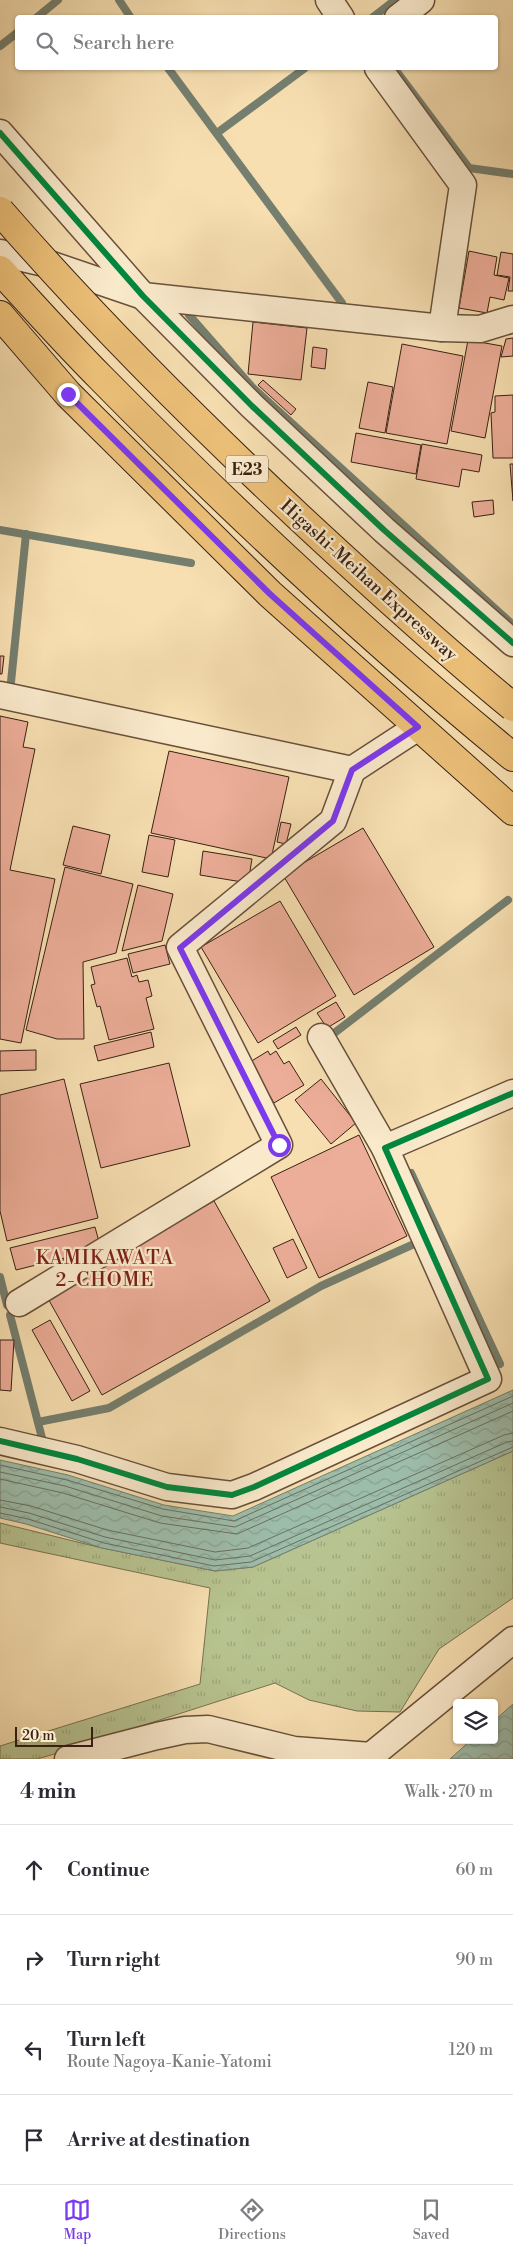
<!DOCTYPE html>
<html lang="en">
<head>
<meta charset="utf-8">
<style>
  :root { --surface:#fff; --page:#f7f7f7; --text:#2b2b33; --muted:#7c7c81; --line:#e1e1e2; --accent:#7c3aed }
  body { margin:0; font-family:"Libre Bodoni",serif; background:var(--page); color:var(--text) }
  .controls { position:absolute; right:15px; bottom:15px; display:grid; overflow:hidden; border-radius:5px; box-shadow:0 1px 4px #0004 }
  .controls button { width:45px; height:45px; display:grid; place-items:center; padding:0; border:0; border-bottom:1px solid var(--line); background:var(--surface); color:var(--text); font:25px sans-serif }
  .scale { position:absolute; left:15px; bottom:12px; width:78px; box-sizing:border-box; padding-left:5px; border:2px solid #392114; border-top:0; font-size:14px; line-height:18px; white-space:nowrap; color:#392114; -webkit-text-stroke:4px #faeacc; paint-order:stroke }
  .stop { position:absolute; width:15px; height:15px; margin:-11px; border:4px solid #7c3aed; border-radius:50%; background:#fff }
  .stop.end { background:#7c3aed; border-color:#fff; box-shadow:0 1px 5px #0008 }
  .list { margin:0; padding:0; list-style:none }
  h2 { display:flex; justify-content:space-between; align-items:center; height:65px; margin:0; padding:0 20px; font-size:21px }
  h2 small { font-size:16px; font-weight:400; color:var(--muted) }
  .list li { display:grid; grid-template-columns:32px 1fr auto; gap:15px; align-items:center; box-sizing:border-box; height:90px; padding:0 20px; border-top:1px solid var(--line) }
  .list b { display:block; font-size:19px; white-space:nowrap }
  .list p { margin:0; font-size:16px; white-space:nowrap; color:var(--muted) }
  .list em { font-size:16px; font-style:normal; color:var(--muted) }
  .icon { flex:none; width:28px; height:28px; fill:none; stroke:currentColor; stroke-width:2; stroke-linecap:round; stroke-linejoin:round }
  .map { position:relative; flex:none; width:513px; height:1759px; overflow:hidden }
  .search { position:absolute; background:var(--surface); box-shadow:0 1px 4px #0004; left:15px; right:15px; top:15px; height:55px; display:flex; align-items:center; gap:12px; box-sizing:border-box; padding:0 18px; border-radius:5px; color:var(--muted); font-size:19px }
  .sheet { height:425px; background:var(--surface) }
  nav { display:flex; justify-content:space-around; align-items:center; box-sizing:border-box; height:70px; border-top:1px solid var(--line); background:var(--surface); font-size:14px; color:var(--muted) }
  nav a { display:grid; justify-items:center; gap:2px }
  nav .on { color:var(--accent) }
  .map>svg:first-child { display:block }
  .grass { fill:url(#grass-tufts); stroke:#787252 }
  .water { fill:url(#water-waves); stroke:#757f6f }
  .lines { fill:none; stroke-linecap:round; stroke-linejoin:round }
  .shore { stroke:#6b6f60; stroke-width:1 }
  .stream { stroke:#757f6f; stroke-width:8 }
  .building { fill:#edae99; stroke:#392114 }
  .minor-casing { stroke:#68503b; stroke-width:29 }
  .major-casing { stroke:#392114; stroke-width:30 }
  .highway-casing { stroke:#392114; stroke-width:30 }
  .minor { stroke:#faeacc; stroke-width:26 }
  .major { stroke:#ecc078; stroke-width:28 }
  .highway { stroke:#ecc078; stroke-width:28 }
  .highway-bridge-casing { stroke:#392114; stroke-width:30; stroke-linecap:butt }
  .highway-bridge { stroke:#ecc078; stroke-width:28 }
  .cycleway-casing { stroke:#faeacc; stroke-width:9 }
  .cycleway { stroke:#00873e; stroke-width:6 }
  .route { stroke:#7c3aed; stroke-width:6 }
  .labels { text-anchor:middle; stroke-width:4.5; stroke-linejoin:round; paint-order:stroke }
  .shield { fill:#faeacc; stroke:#735d4b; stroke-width:1 }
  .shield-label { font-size:16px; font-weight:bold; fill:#392114 }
  .street-label { font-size:18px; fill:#392114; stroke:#faeacc }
  .neighbourhood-label { font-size:19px; letter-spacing:1px; fill:#7a1f14; stroke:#faeacc }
</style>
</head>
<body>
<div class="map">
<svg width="513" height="1759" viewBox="0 0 513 1759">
  <defs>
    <pattern id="grass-tufts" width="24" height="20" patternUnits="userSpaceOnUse" patternTransform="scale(1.25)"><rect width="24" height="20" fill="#b7c390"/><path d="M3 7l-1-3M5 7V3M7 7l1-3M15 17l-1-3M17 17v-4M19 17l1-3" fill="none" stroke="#9ea77b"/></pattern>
    <pattern id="water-waves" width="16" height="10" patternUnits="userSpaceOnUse" patternTransform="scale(1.25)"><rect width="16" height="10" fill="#9dbdab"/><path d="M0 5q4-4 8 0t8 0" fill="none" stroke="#88a292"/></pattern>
  </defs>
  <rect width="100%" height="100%" fill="#f7dfb1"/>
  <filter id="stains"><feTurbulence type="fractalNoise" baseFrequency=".004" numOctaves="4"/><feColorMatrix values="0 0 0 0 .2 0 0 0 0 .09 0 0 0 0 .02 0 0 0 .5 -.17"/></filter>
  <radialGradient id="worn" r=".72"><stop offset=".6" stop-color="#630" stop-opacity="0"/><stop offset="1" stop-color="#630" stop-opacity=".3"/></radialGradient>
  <polygon class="grass" points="513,1451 513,1598 439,1649 400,1712 357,1711 309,1700 275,1683 51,1755 37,1759 0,1759 0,1746 200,1684 210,1588 0,1543 0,1523 102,1548 215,1571 253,1567"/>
  <g class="water">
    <polygon points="513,1390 513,1451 253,1567 215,1571 102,1548 26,1524 0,1518 0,1460 68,1475 164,1505 233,1516"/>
    <polygon points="513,1704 513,1759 450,1759 471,1740 494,1740 494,1721"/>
  </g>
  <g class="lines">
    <g class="shore">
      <polyline points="0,1465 67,1480 163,1509 234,1521 513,1396"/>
      <polyline points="0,1472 65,1486 162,1516 235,1527 513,1403"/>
      <polyline points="0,1479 63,1493 160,1523 237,1534 513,1411"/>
      <polyline points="0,1500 31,1506 107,1530 215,1552 248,1548 504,1435 513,1433"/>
      <polyline points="0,1507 29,1513 105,1537 215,1560 250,1556 507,1442 513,1441"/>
      <polyline points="0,1513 28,1519 104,1543 214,1566 251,1562 513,1447"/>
    </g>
    <g class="stream">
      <polyline points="119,0 131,18"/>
      <polyline points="36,18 58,0"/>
      <polyline points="372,18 395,0"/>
      <polyline points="0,46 18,32"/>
      <polyline points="168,68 342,303"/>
      <polyline points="394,68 469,168 513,174"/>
      <polyline points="217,133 305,68"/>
      <polyline points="189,315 252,387 513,625"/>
      <polyline points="0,530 191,563"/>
      <polyline points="11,682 26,534"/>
      <polyline points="333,1034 508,900"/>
      <polyline points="411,1173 500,1364"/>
      <polyline points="0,1277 7,1305"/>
      <polyline points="10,1315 42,1438"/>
      <polyline points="38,1422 109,1408 321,1286 414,1244"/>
    </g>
  </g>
  <g class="building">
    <polygon points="469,251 497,257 494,275 509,278 504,300 490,297 487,313 459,308"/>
    <polygon points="501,252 513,254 513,291 508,291 510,277 497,275"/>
    <polygon points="253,322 307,328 301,380 248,374"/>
    <polygon points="513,338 513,356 501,357 506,339"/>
    <polygon points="468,340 502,346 485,438 451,431"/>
    <polygon points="402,344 463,356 447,444 386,433"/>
    <polygon points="313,347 327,349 325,369 311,367"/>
    <polygon points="263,380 296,409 291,415 258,385"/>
    <polygon points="368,382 393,387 385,433 359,428"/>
    <polygon points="513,395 513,458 493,458 491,413 495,412 495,396"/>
    <polygon points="356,433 421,445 416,474 351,462"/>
    <polygon points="422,444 482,455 479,472 462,469 459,487 416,479"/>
    <polygon points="510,464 513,464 513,501"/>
    <polygon points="493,500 494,514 474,517 472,502"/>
    <polygon points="0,656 4,656 2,674 0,674"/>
    <polygon points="0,716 28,722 23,747 35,749 10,870 55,879 21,1043 0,1039"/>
    <polygon points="169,751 289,777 271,859 151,833"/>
    <polygon points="281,822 291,824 286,844 277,842"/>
    <polygon points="73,826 110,835 101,874 63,865"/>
    <polygon points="363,828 434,947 354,995 283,875"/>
    <polygon points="149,835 175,840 168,877 142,872"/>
    <polygon points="203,851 252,859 248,883 200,875"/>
    <polygon points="65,867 133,884 116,953 83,962 84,1039 57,1039 26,1030"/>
    <polygon points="138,885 173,894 162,941 122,951"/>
    <polygon points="280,901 336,996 258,1043 201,947"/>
    <polygon points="165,945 170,964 133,973 128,954"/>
    <polygon points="127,958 132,977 137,975 139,982 148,980 152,996 146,998 154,1029 109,1040 100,1006 97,1007 91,985 95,984 91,967"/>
    <polygon points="336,1002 345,1017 327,1028 317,1013"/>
    <polygon points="296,1027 301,1035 278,1049 273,1041"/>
    <polygon points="151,1032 154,1047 98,1061 94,1046"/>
    <polygon points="36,1050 36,1070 0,1071 0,1051"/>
    <polygon points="268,1051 270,1055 276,1051 284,1064 289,1061 304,1085 274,1103 250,1062"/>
    <polygon points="169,1063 190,1146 101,1168 80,1084"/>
    <polygon points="64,1079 98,1218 7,1241 0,1211 0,1095"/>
    <polygon points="321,1079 356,1123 331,1144 295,1100"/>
    <polygon points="359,1135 407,1236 319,1278 271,1177"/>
    <polygon points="214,1201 270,1301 102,1395 46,1295"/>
    <polygon points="95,1227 101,1249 16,1270 10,1248"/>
    <polygon points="293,1239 307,1268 287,1278 273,1248"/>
    <polygon points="50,1320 90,1391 72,1401 32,1330"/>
    <polygon points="0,1340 14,1340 11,1391 0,1390"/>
  </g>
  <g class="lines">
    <g class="minor-casing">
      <g id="minor">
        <polyline points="329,0 341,18"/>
        <polyline points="398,18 421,0"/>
        <polyline points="378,68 463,185 442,328"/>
        <polyline points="0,133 143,296 252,406 384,530 513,643"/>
        <polyline points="0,253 49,264 143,296 442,328 480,329 513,319"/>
        <polyline points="0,695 352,770 418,727"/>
        <polyline points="321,1037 385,1148"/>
        <polyline points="19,1303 279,1145 180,947 333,821 352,770"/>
        <polyline points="0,1441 77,1459 167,1487 232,1495 254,1487 488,1379 385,1148 513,1093"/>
        <polyline points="68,1759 157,1736 185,1730 208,1729 294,1750 371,1756"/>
        <polyline points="367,1759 513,1640"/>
      </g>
    </g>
    <g class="major-casing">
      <polyline id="major" points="0,315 68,394 270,594 513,811"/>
    </g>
    <g class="highway-casing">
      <path id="highway" d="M0,270C33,306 66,343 101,378C232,511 369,639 513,757"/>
    </g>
    <use href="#minor" class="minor"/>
    <use href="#major" class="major"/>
    <use href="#highway" class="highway"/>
    <g class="highway-bridge-casing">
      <path id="highway-bridge" d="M0,211C94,319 196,421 301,519C370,583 440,647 513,707"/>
    </g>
    <use href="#highway-bridge" class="highway-bridge"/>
    <g class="cycleway-casing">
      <g id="cycleway">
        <polyline points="0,133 143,296 252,406 384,530 513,643"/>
        <polyline points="0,1441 77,1459 167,1487 232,1495 254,1487 488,1379 385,1148 513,1093"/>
      </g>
    </g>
    <use href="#cycleway" class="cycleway"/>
  </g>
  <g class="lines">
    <polyline class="route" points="68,394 270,594 418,727 352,770 333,821 180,948 279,1145"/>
  </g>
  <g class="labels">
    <rect class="shield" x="226" y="455.5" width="42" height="27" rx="4"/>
    <g class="shield-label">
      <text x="247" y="475">E23</text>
    </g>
    <g class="street-label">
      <text transform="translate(369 580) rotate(42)" y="6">Higashi-Meihan Expressway</text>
    </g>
    <g class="neighbourhood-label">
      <text x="105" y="1264">KAMIKAWATA<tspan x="105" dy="22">2-CHOME</tspan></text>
    </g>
  </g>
  <rect width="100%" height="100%" filter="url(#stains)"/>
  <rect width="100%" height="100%" fill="url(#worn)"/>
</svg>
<div class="controls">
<button><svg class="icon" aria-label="layers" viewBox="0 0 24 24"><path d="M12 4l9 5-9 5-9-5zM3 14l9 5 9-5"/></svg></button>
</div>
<div class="scale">20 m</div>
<div class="stop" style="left:279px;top:1145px"></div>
<div class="stop end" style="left:68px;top:394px"></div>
<div class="search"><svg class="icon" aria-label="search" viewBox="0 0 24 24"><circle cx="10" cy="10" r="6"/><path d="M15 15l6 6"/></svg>Search here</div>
</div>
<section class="sheet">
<h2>4 min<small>Walk · 270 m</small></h2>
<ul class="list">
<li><svg class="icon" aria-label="ahead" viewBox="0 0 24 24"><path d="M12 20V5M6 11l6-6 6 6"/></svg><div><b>Continue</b></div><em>60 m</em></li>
<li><svg class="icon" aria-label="right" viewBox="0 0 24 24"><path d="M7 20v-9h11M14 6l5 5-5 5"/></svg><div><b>Turn right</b></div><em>90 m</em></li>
<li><svg class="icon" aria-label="left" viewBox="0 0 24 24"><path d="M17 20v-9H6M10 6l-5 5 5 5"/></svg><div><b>Turn left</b><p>Route Nagoya-Kanie-Yatomi</p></div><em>120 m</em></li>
<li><svg class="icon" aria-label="arrive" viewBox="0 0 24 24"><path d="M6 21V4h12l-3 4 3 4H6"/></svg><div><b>Arrive at destination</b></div></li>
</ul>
</section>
<nav>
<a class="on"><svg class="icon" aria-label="map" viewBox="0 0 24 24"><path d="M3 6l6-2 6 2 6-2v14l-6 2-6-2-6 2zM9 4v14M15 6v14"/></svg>Map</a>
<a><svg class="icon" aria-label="directions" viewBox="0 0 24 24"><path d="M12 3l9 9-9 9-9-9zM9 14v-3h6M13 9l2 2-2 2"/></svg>Directions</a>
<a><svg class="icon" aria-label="saved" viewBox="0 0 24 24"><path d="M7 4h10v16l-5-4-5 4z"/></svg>Saved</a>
</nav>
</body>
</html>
